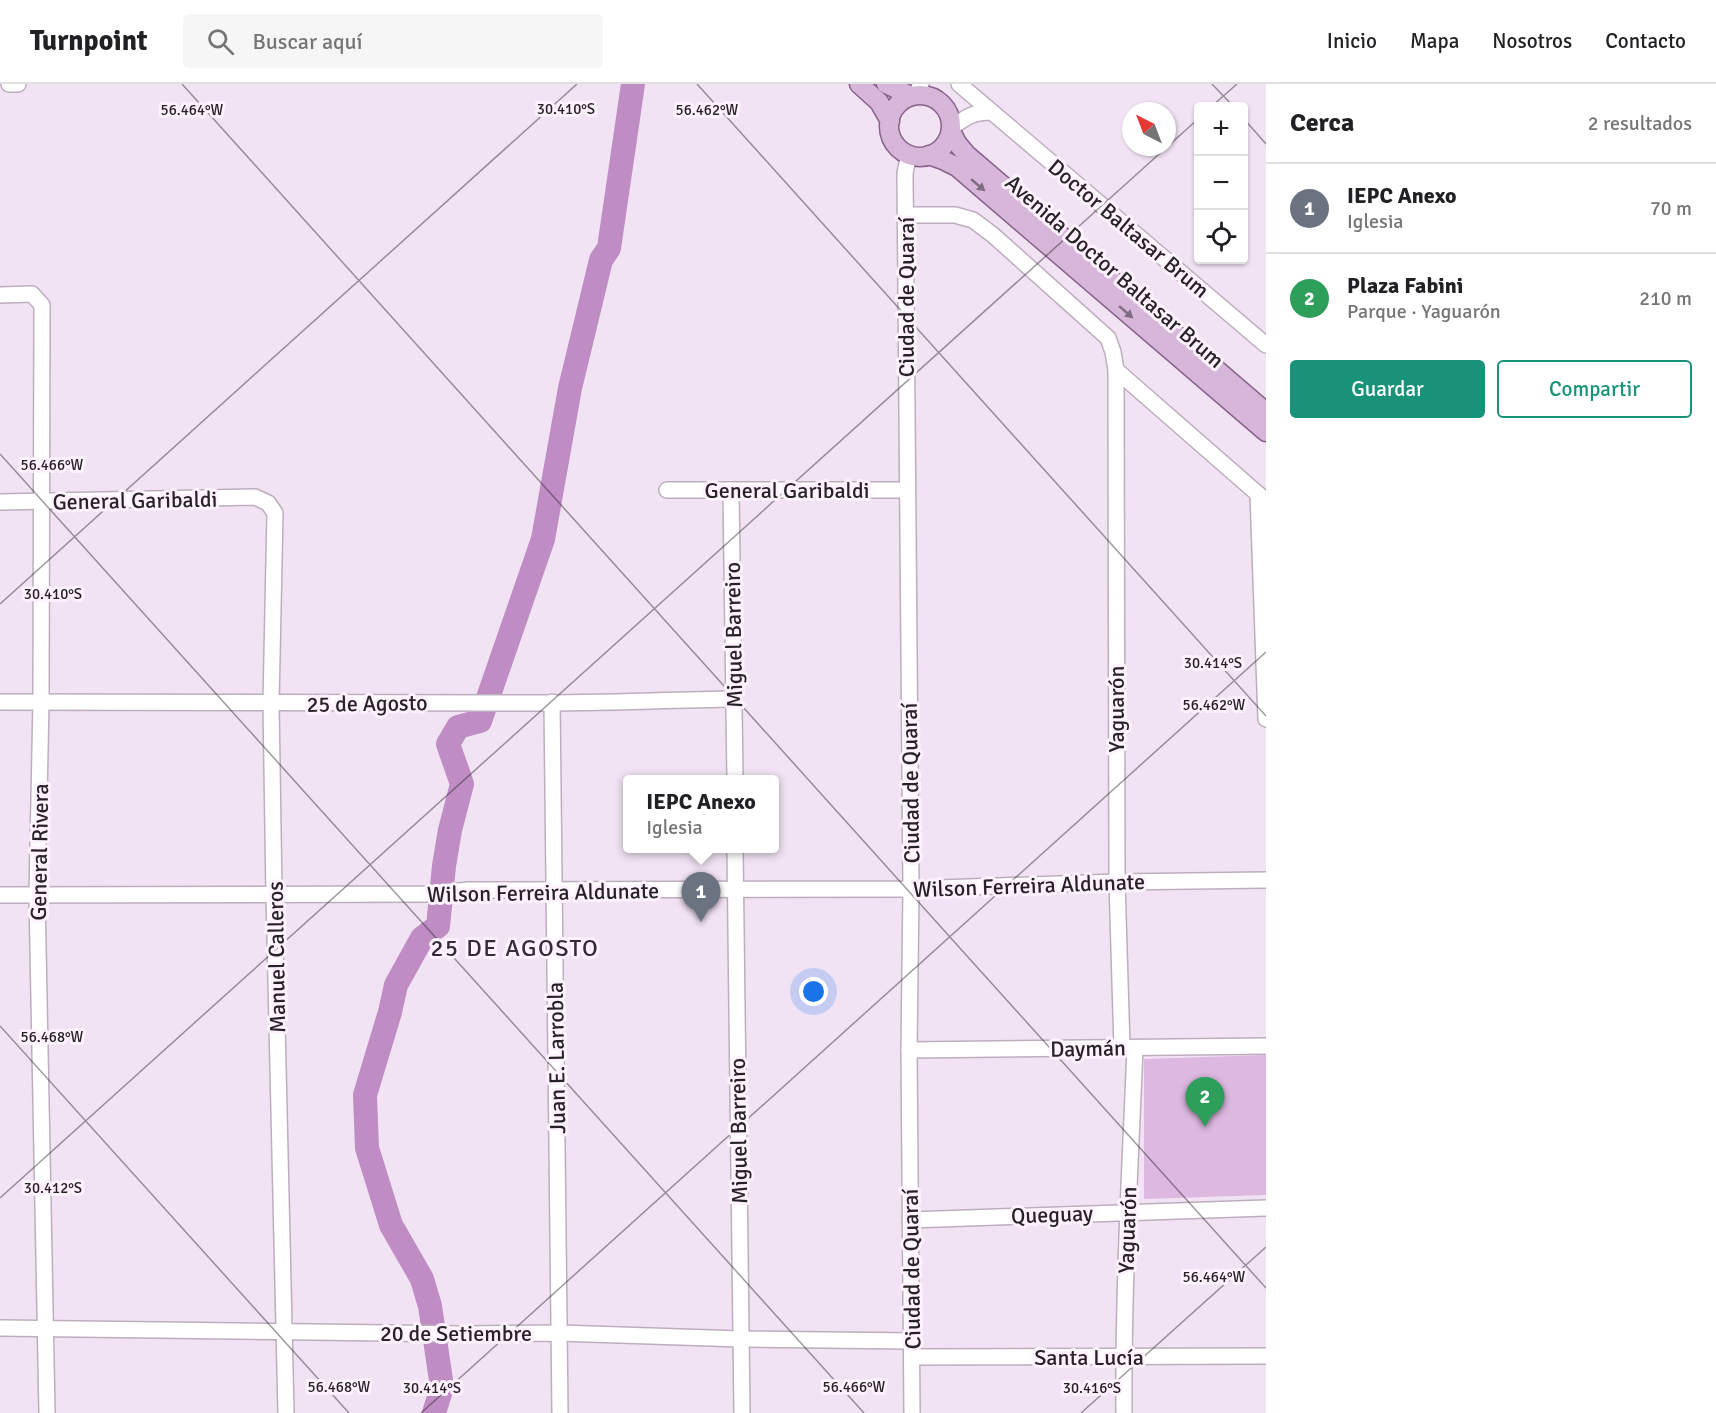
<!DOCTYPE html>
<html lang="es">
<head>
<meta charset="utf-8">
<style>
  :root { --surface:#fff; --page:#f6f6f6; --text:#202124; --muted:#757577; --line:#e0e0e0; --accent:#189379 }
  body { margin:0; font-family:Signika,sans-serif; background:var(--page); color:var(--text) }
  .controls { position:absolute; right:18px; top:18px; display:grid; overflow:hidden; border-radius:6px; box-shadow:0 2px 4px #0004 }
  .controls button { width:54px; height:54px; display:grid; place-items:center; padding:0; border:0; border-bottom:2px solid var(--line); background:var(--surface); color:var(--text); font:30px sans-serif }
  .compass { position:absolute; left:1122px; top:18px; width:54px; height:54px; border-radius:50%; background:var(--surface); box-shadow:0 2px 4px #0004; rotate:318deg }
  .you { position:absolute; left:814px; top:908px; width:21px; height:21px; margin:-15px; border:4px solid #fff; border-radius:50%; background:#1a73e8; box-shadow:0 0 0 9px #1a73e833 }
  .badge { display:grid; place-items:center; width:39px; height:39px; border-radius:50%; background:var(--accent); color:#fff; font-size:20px; font-weight:700 }
  .pin { position:absolute; translate:-50% -50px; filter:drop-shadow(0 2px 3px #0008) }
  .pin::after { content:''; position:absolute; top:32px; width:21px; height:18px; background:inherit; clip-path:polygon(0 0,100% 0,50% 100%) }
  .popup { position:absolute; left:623px; top:691px; width:156px; height:78px; box-sizing:border-box; display:grid; place-content:center; border-radius:6px; background:var(--surface); filter:drop-shadow(0 2px 4px #0005); font-size:20px; white-space:nowrap; color:var(--muted) }
  .popup b { font-size:22px; color:var(--text) }
  .popup::after { content:''; position:absolute; left:50%; top:100%; margin-left:-12px; border:12px solid transparent; border-top-color:var(--surface) }
  .list { margin:0; padding:0; list-style:none }
  h2 { display:flex; justify-content:space-between; align-items:center; height:78px; margin:0; padding:0 24px; font-size:26px }
  h2 small { font-size:20px; font-weight:400; color:var(--muted) }
  .list li { display:grid; grid-template-columns:39px 1fr auto; gap:18px; align-items:center; box-sizing:border-box; height:90px; padding:0 24px; border-top:2px solid var(--line) }
  .list b { display:block; font-size:22px; white-space:nowrap }
  .list p { margin:0; font-size:20px; white-space:nowrap; color:var(--muted) }
  .list em { font-size:20px; font-style:normal; color:var(--muted) }
  .actions { display:flex; gap:12px; padding:18px 24px }
  .actions a { flex:1; padding:14px 0; border:2px solid var(--accent); border-radius:6px; text-align:center; font-size:21px; color:var(--accent) }
  .actions .main { background:var(--accent); color:#fff }
  .icon { flex:none; width:33px; height:33px; fill:none; stroke:currentColor; stroke-width:2; stroke-linecap:round; stroke-linejoin:round }
  .map { position:relative; flex:none; width:1266px; height:1329px; overflow:hidden }
  header { display:flex; align-items:center; gap:36px; box-sizing:border-box; height:84px; padding:0 30px; background:var(--surface); border-bottom:2px solid var(--line) }
  header strong { font-size:28px }
  nav { display:flex; gap:33px; margin-inline-start:auto; font-size:21px }
  .search { width:420px; height:54px; background:var(--page); display:flex; align-items:center; gap:15px; box-sizing:border-box; padding:0 21px; border-radius:6px; color:var(--muted); font-size:22px }
  main { display:flex }
  aside { flex:1; background:var(--surface) }
  .map>svg:first-child { display:block }
  .green { fill:#ddb8e0 }
  .lines { fill:none; stroke-linecap:round; stroke-linejoin:round }
  .river { stroke:#bf8cc4; stroke-width:24 }
  .minor-casing { stroke:#bdaebe; stroke-width:18 }
  .major-casing { stroke:#87628a; stroke-width:21 }
  .minor { stroke:#fff; stroke-width:15 }
  .major { stroke:#d6b6d9; stroke-width:18 }
  .oneway { fill:#7e6c80 }
  .ticks { fill:none; stroke:#272227; stroke-width:1.5; stroke-opacity:0.45 }
  .labels { text-anchor:middle; stroke-width:6; stroke-linejoin:round; paint-order:stroke }
  .street-label { font-size:22px; fill:#272227; stroke:#fef2ff }
  .neighbourhood-label { font-size:24px; letter-spacing:1.5px; fill:#372b38; stroke:#fef2ff }
  .ticks-label { font-size:15px; text-anchor:middle; fill:#272227; stroke:#fef2ff; stroke-width:6; stroke-linejoin:round; paint-order:stroke }
</style>
</head>
<body>
<header>
<strong>Turnpoint</strong>
<div class="search"><svg class="icon" aria-label="search" viewBox="0 0 24 24"><circle cx="10" cy="10" r="6"/><path d="M15 15l6 6"/></svg>Buscar aquí</div>
<nav><a>Inicio</a><a>Mapa</a><a>Nosotros</a><a>Contacto</a></nav>
</header>
<main>
<div class="map">
<svg width="1266" height="1329" viewBox="0 0 1266 1329">
  <rect width="100%" height="100%" fill="#f2e3f4"/>
  <polygon class="green" points="1266,971 1266,1111 1144,1115 1144,975"/>
  <g class="lines">
    <polyline class="river" points="434,1329 442,1303 430,1222 422,1195 391,1141 367,1064 365,1011 390,928 396,901 422,854 438,842 444,782 450,746 462,700 448,660 458,643 480,637 543,455 570,304 601,176 609,164 633,0"/>
    <g class="minor-casing">
      <g id="minor">
        <polyline points="9,0 18,0"/>
        <polyline points="959,0 1266,261"/>
        <polyline points="915,12 921,0"/>
        <path d="M951,44C966,33 973,28 992,28"/>
        <polyline points="909,70 905,89 911,805 909,966 912,1329"/>
        <polyline points="906,131 955,131 973,136 993,151 1108,254 1113,268 1116,286 1266,417"/>
        <polyline points="0,211 32,210 42,221 41,618 37,811 47,1329"/>
        <polyline points="1116,286 1117,798 1122,964"/>
        <polyline points="667,406 907,406"/>
        <polyline points="731,406 735,696"/>
        <polyline points="1258,410 1266,635"/>
        <polyline points="0,418 255,413 268,419 275,429 271,619 274,810 286,1329"/>
        <path d="M0,618C171,619 341,618 512,619C586,620 660,616 734,615"/>
        <polyline points="552,618 560,1329"/>
        <polyline points="735,764 742,1329"/>
        <polyline points="0,811 430,810 469,806 911,805 1117,798 1266,796"/>
        <polyline points="909,966 1266,962"/>
        <polyline points="910,1136 1266,1124"/>
        <polyline points="0,1244 462,1250 559,1249 741,1255 912,1257"/>
        <polyline points="912,1273 1266,1272"/>
        <path d="M1124,1329C1123,1207 1130,1085 1135,964"/>
      </g>
    </g>
    <g class="major-casing">
      <g id="major">
        <polyline points="859,0 879,18 890,37"/>
        <polyline points="886,0 911,12"/>
        <circle cx="920" cy="42" r="31"/>
        <polyline points="951,47 957,59 966,70 1266,328"/>
        <polyline points="929,71 943,76 957,83 1266,348"/>
      </g>
    </g>
    <use href="#minor" class="minor"/>
    <use href="#major" class="major"/>
  </g>
  <defs><path id="oneway-solid" d="M-6-.8H1V-3.2L6.5 0L1 3.2V.8H-6Z" transform="scale(1.5)"/></defs>
  <g class="oneway">
    <use href="#oneway-solid" transform="translate(978 101) rotate(40)"/>
    <use href="#oneway-solid" transform="translate(1126 228) rotate(41)"/>
  </g>
  <path class="ticks" d="M182,0L1266,1204M697,0L1266,632M1212,0L1233,22M1212,22L1237,0M1244,35L1266,60M0,370L864,1329M0,520L577,0M0,942L349,1329M0,1114L1198,35M421,1329L1266,568M1081,1329L1266,1163"/>
  <g class="labels">
    <g class="street-label">
      <text transform="translate(1129 144) rotate(40)" y="8">Doctor Baltasar Brum</text>
      <text transform="translate(1115 187) rotate(41)" y="8">Avenida Doctor Baltasar Brum</text>
      <text transform="translate(906 213) rotate(-90)" y="8">Ciudad de Quaraí</text>
      <text x="787" y="414">General Garibaldi</text>
      <text transform="translate(135 416) rotate(-1)" y="8">General Garibaldi</text>
      <text transform="translate(733 551) rotate(-91)" y="8">Miguel Barreiro</text>
      <text transform="translate(367 619) rotate(-1)" y="8">25 de Agosto</text>
      <text transform="translate(1116 625) rotate(-90)" y="8">Yaguarón</text>
      <text transform="translate(910 699) rotate(-91)" y="8">Ciudad de Quaraí</text>
      <text transform="translate(39 768) rotate(-89)" y="8">General Rivera</text>
      <text transform="translate(1029 801) rotate(-2)" y="8">Wilson Ferreira Aldunate</text>
      <text transform="translate(543 808) rotate(-1)" y="8">Wilson Ferreira Aldunate</text>
      <text transform="translate(276 873) rotate(-91)" y="8">Manuel Calleros</text>
      <text transform="translate(1088 964) rotate(-1)" y="8">Daymán</text>
      <text transform="translate(556 974) rotate(-91)" y="8">Juan E. Larrobla</text>
      <text transform="translate(738 1047) rotate(-91)" y="8">Miguel Barreiro</text>
      <text transform="translate(1052 1130) rotate(-2)" y="8">Queguay</text>
      <text transform="translate(1127 1146) rotate(-88)" y="8">Yaguarón</text>
      <text transform="translate(911 1185) rotate(-91)" y="8">Ciudad de Quaraí</text>
      <text x="456" y="1257">20 de Setiembre</text>
      <text x="1089" y="1281">Santa Lucía</text>
    </g>
    <g class="neighbourhood-label">
      <text x="515" y="872">25 DE AGOSTO</text>
    </g>
  </g>
  <g class="ticks-label">
    <text x="566" y="30">30.410°S</text>
    <text x="192" y="31">56.464°W</text>
    <text x="707" y="31">56.462°W</text>
    <text x="52" y="386">56.466°W</text>
    <text x="53" y="515">30.410°S</text>
    <text x="1213" y="584">30.414°S</text>
    <text x="1214" y="626">56.462°W</text>
    <text x="52" y="958">56.468°W</text>
    <text x="53" y="1109">30.412°S</text>
    <text x="1214" y="1198">56.464°W</text>
    <text x="339" y="1308">56.468°W</text>
    <text x="854" y="1308">56.466°W</text>
    <text x="432" y="1309">30.414°S</text>
    <text x="1092" y="1309">30.416°S</text>
  </g>
</svg>
<div class="controls">
<button>+</button>
<button>−</button>
<button><svg class="icon" aria-label="locate" viewBox="0 0 24 24"><circle cx="12" cy="12" r="6"/><path d="M12 2v4M12 18v4M2 12h4M18 12h4"/></svg></button>
</div>
<svg class="compass" viewBox="-18 -18 36 36"><path d="M0-13l5 13h-10z" fill="#e53935"/><path d="M0 13l5-13h-10z" fill="#757577"/></svg>
<div class="you"></div>
<div class="pin badge" style="left:701px;top:838px;background:#6b7280">1</div>
<div class="popup"><b>IEPC Anexo</b>Iglesia</div>
<div class="pin badge" style="left:1205px;top:1043px;background:#2e9e5b">2</div>
</div>
<aside>
<h2>Cerca<small>2 resultados</small></h2>
<ul class="list">
<li><span class="badge" style="background:#6b7280">1</span><div><b>IEPC Anexo</b><p>Iglesia</p></div><em>70 m</em></li>
<li><span class="badge" style="background:#2e9e5b">2</span><div><b>Plaza Fabini</b><p>Parque · Yaguarón</p></div><em>210 m</em></li>
</ul>
<div class="actions"><a class="main">Guardar</a><a>Compartir</a></div>
</aside>
</main>
</body>
</html>
